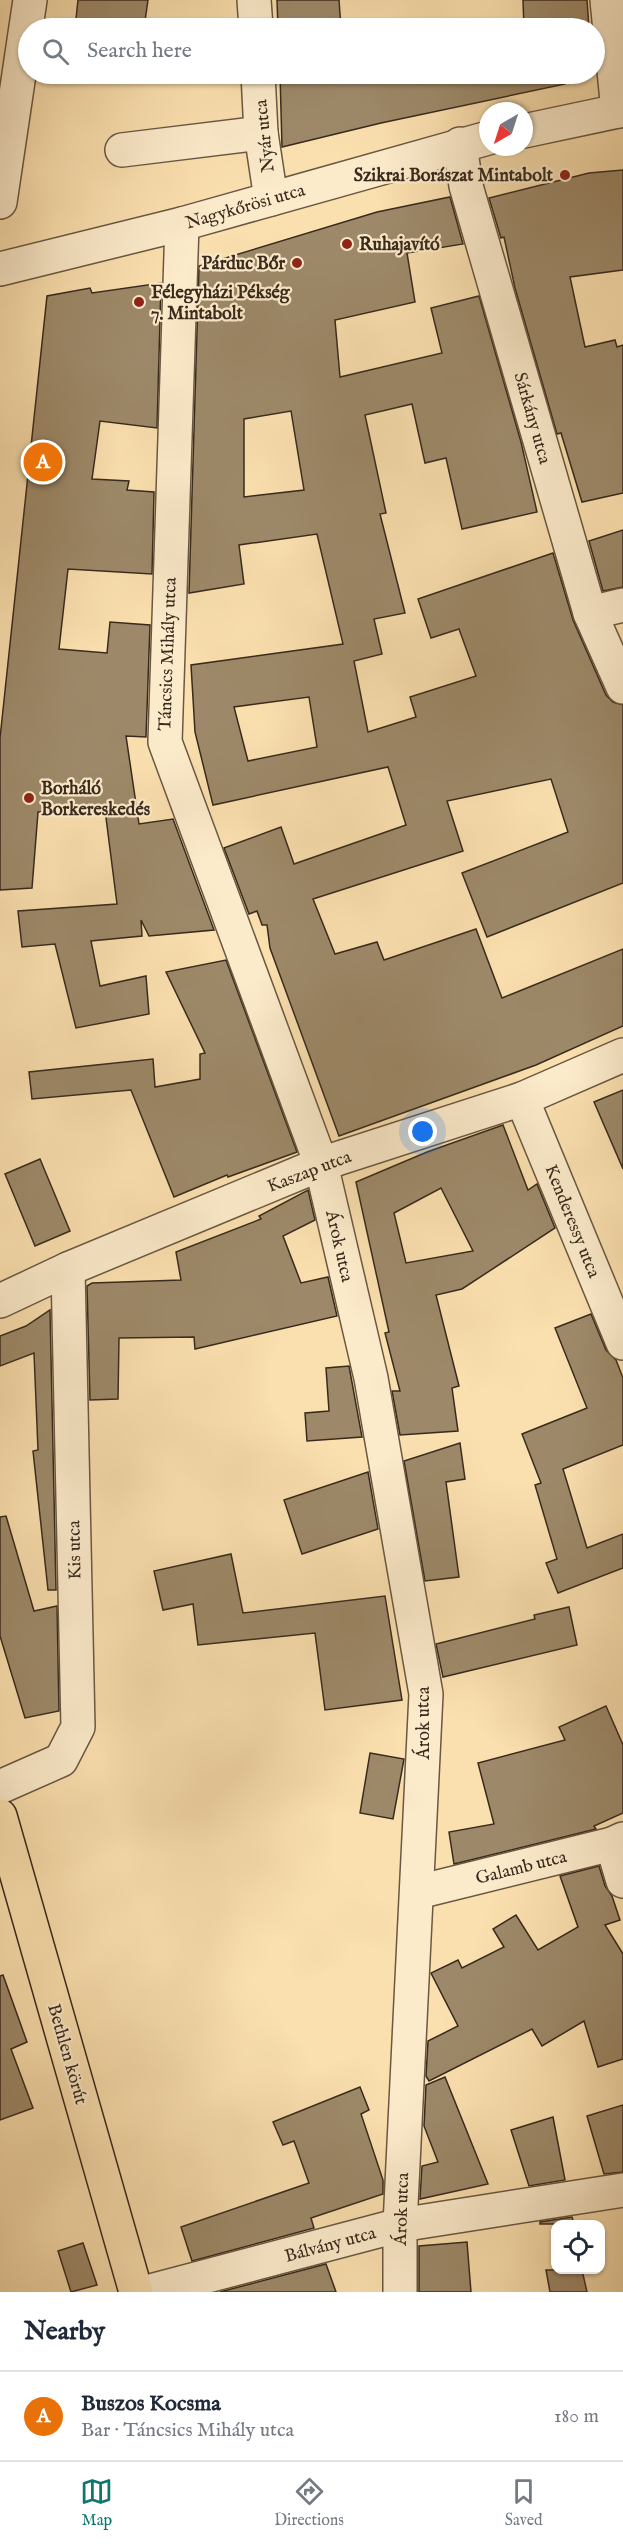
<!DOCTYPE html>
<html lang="en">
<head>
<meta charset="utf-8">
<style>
  :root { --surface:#fff; --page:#f2f2f3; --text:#1f2937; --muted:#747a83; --line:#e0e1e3; --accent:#0f766e }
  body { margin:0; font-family:"IM FELL English",serif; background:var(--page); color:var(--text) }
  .controls { position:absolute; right:18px; bottom:18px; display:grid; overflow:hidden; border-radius:12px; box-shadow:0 2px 4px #0004 }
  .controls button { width:54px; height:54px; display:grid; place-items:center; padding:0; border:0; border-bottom:2px solid var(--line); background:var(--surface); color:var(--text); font:30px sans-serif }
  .compass { position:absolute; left:479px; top:102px; width:54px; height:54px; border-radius:50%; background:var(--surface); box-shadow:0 2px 4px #0004; rotate:219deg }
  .you { position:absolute; left:423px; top:1132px; width:21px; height:21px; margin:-15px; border:4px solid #fff; border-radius:50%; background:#1a73e8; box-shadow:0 0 0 9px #1a73e833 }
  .badge { display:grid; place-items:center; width:39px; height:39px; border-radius:50%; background:var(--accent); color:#fff; font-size:20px; font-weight:700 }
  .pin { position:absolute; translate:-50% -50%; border:3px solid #fff; box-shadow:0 2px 6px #0006 }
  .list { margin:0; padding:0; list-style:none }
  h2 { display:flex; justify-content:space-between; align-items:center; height:78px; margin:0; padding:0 24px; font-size:26px }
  h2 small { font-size:20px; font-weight:400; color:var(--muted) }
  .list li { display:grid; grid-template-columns:39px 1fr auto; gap:18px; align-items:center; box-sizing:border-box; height:90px; padding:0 24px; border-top:2px solid var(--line) }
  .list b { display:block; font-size:22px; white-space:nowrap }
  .list p { margin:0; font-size:20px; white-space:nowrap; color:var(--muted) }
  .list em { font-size:20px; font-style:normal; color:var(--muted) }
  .icon { flex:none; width:33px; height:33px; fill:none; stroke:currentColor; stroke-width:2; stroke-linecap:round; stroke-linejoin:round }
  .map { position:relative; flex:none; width:623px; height:2292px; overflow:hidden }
  .search { position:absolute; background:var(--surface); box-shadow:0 2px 4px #0004; left:18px; right:18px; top:18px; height:66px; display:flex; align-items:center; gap:15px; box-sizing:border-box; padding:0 21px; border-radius:33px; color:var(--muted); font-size:22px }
  .sheet { height:168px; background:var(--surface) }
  nav { display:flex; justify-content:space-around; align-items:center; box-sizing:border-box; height:84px; border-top:2px solid var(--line); background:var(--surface); font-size:16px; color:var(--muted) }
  nav a { display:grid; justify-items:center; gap:3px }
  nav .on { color:var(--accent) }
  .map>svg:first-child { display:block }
  .building { fill:#9d8969; stroke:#382a1d; stroke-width:1.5; fill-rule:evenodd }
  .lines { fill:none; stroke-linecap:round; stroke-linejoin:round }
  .minor-casing { stroke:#695842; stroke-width:36 }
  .major-casing { stroke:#382a1d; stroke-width:36 }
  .minor { stroke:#fcebcb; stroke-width:33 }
  .major { stroke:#fbe0af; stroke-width:33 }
  .poi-dot { fill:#8f2418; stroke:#fcebcb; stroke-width:2 }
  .labels { text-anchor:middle; stroke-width:4.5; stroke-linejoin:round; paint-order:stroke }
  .street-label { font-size:18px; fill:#382a1d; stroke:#fcebcb }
  .poi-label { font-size:18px; font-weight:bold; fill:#382a1d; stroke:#fcebcb; text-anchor:start }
</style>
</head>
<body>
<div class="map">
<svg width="623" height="2292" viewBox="0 0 623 2292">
  <rect width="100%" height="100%" fill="#fbe0af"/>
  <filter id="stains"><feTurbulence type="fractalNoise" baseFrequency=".00333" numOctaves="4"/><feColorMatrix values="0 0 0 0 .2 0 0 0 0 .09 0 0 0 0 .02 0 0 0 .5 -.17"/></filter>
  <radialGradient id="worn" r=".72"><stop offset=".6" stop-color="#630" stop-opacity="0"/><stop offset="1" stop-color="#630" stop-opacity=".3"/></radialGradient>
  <g class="building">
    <polygon points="78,0 148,0 144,28 75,28"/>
    <polygon points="277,0 339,0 341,28 278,28"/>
    <polygon points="523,0 587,0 589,28 524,28"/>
    <polygon points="280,74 563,74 565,84 381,123 282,147"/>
    <polygon points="623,170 623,270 570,277 585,347 615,340 617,347 623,345 623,493 582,502 561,433 557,434 515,288 504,237 501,238 489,198 589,173"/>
    <path d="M450,197L463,244L407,253L415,302L335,320L340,377L442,353L431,308L479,296L521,442L537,512L462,529L446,458L425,463L412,404L365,415L386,513L380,514L405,613L374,619L382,654L354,661L368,732L416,717L410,697L476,676L459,629L431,638L418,599L553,553L573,620L606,695L613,702L623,705V883L487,937L462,873L568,832L551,779L447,801L463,851L313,899L335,954L377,942L384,960L476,929L502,998L623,949V1026L536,1065L339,1136L270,948L267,925H262L257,911L249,914L224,848L281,827L294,864L406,825L388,767L213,805L195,732L191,665L343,644L317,534L239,545L244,584L189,593L199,266L377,212ZM291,411L304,490L244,497V419ZM309,697L317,747L248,761L234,707Z"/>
    <polygon points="161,283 157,428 100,421 92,479 129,481 127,490 154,492 152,574 68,569 59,649 107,653 110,622 150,625 146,737 126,736 139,824 173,819 214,930 149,936 141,920 142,936 91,941 100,986 146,976 149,1014 76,1028 55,944 22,947 18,911 117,904 105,810 38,812 32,888 0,890 0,738 47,296 90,288 92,293"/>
    <polygon points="623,530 623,587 603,591 589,541"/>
    <polygon points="226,960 297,1152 228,1177 227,1175 174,1197 131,1090 32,1099 29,1072 153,1059 155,1087 200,1079 200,1054 205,1053 166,972"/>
    <polygon points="623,1090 623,1169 594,1102"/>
    <path d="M503,1125L528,1190L537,1184L555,1228L462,1289L436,1295L459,1386L452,1388L458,1431L400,1435L392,1391H400L385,1333L389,1332L356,1182L427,1152ZM441,1188L473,1251L406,1263L394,1213Z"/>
    <polygon points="40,1159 70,1231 35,1246 5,1174"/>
    <polygon points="308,1190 315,1220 283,1236 301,1283 328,1277 337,1316 195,1349 194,1337 119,1338 118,1399 90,1400 87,1286 92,1283 181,1280 176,1252 261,1219 259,1216"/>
    <polygon points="50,1310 56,1590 48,1590 33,1451 38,1450 34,1353 0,1366 0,1336 26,1326"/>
    <polygon points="591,1314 606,1350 616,1360 623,1378 623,1445 563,1469 587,1548 623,1534 623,1568 558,1593 546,1563 557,1559 535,1485 541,1483 522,1434 587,1408 555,1328"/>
    <polygon points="349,1366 362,1437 307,1441 305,1413 329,1411 326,1368"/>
    <polygon points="460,1443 465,1479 446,1482 459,1577 425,1581 404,1461"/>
    <polygon points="368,1472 378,1529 302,1554 284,1500"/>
    <polygon points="6,1516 34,1611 57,1606 59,1711 25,1718 0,1636 0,1517"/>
    <polygon points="231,1554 243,1613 385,1596 402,1700 325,1710 315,1633 198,1645 193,1604 163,1610 154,1571"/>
    <polygon points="569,1607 577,1645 443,1677 436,1644 535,1619 534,1615"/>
    <polygon points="606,1706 623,1745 623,1813 594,1826 596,1829 454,1864 449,1832 494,1824 478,1763 565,1740 559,1727"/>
    <polygon points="370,1753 404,1759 393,1819 360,1813"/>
    <polygon points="599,1866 605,1886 612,1896 620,1920 605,1925 623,1954 623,2059 598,2067 584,2021 542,2046 532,2029 429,2081 426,2076 428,2041 458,2026 431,1973 458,1960 462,1968 504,1947 493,1929 516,1915 538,1950 578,1927 560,1876"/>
    <polygon points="3,1975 27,2042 11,2049 33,2108 0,2120 0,1976"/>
    <polygon points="445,2077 488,2184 420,2199 422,2166 438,2162 424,2126 426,2085"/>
    <polygon points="360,2087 369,2110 361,2114 383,2180 383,2194 311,2218 314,2228 192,2261 181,2227 309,2183 294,2141 283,2145 273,2122"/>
    <polygon points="623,2105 623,2172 604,2174 587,2116"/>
    <polygon points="553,2117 565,2180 529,2186 511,2130"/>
    <polygon points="572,2217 574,2224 540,2224 540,2222"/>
    <polygon points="467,2242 471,2292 419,2292 419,2246"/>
    <polygon points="83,2243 97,2285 71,2292 58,2251"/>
    <polygon points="326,2264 336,2292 220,2292"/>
    <polygon points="546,2270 582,2270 587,2292 550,2292"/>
  </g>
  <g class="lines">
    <g class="minor-casing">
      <g id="minor">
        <polyline points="254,0 256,28"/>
        <polyline points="607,0 618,111"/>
        <polyline points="258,74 261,133 271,199"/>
        <polyline points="524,131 623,110"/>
        <polyline points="460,144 466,186 590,613 623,687"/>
        <polyline points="122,150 261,133"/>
        <polyline points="0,202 30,0"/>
        <polyline points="182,224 165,742 321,1164 371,1378 426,1694 400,2225 400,2292"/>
        <polyline points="0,269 182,224 488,138"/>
        <polyline points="590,613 623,605"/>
        <polyline points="522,1099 623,1343"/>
        <polyline points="0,1301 68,1269 321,1164 522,1099 623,1055"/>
        <polyline points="0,1787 61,1760 78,1727 68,1269"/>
        <polyline points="612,1844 623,1881"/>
        <polyline points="418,1892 612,1844 623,1839"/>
        <polyline points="147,2292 400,2225 623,2190"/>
      </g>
    </g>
    <g class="major-casing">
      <polyline id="major" points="0,1816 136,2292"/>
    </g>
    <use href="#minor" class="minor"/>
    <use href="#major" class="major"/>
  </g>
  <g class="poi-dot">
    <circle cx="565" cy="175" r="6"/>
    <circle cx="347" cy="244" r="6"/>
    <circle cx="297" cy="263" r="6"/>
    <circle cx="139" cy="302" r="6"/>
    <circle cx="29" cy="798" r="6"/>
  </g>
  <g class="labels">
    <g class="street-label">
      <text transform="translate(264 136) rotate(-96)" y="6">Nyár utca</text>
      <text transform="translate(245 206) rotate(-16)" y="6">Nagykőrösi utca</text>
      <text transform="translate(533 418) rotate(74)" y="6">Sárkány utca</text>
      <text transform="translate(167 654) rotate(-88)" y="6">Táncsics Mihály utca</text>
      <text transform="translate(309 1171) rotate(-21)" y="6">Kaszap utca</text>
      <text transform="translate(573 1221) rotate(68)" y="6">Kenderessy utca</text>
      <text transform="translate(340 1246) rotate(77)" y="6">Árok utca</text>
      <text transform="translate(74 1550) rotate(-91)" y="6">Kis utca</text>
      <text transform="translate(423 1723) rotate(-90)" y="6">Árok utca</text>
      <text transform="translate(521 1867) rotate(-14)" y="6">Galamb utca</text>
      <text transform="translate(68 2054) rotate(74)" y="6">Bethlen körút</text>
      <text transform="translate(401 2209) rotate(-88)" y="6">Árok utca</text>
      <text transform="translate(330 2244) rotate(-15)" y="6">Bálvány utca</text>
    </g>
    <g class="poi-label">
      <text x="553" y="181" text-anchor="end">Szikrai Borászat Mintabolt</text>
      <text x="359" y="250">Ruhajavító</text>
      <text x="285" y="269" text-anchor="end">Párduc Bőr</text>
      <text x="151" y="298">Félegyházi Pékség<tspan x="151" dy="21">7. Mintabolt</tspan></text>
      <text x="41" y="794">Borháló<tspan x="41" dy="21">Borkereskedés</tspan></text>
    </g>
  </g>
  <rect width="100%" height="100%" filter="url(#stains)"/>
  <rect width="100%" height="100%" fill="url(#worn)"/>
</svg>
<div class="controls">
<button><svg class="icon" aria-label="locate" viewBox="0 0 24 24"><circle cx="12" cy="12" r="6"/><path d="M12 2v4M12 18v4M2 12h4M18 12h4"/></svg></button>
</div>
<svg class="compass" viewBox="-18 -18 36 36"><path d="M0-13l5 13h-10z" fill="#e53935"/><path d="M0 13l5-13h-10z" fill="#747a83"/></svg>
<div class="you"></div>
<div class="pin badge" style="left:43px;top:462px;background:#e8710a">A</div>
<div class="search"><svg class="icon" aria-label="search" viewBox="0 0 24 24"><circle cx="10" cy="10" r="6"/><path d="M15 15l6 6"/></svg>Search here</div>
</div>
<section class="sheet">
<h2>Nearby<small></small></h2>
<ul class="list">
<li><span class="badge" style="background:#e8710a">A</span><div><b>Buszos Kocsma</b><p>Bar · Táncsics Mihály utca</p></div><em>180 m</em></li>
</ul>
</section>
<nav>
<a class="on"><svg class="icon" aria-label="map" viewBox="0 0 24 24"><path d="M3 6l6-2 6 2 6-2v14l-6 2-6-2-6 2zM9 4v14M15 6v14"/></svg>Map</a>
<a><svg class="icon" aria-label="directions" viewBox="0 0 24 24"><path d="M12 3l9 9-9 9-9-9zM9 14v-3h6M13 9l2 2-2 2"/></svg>Directions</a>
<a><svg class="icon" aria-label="saved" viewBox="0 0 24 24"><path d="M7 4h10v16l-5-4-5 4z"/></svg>Saved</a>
</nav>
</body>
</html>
